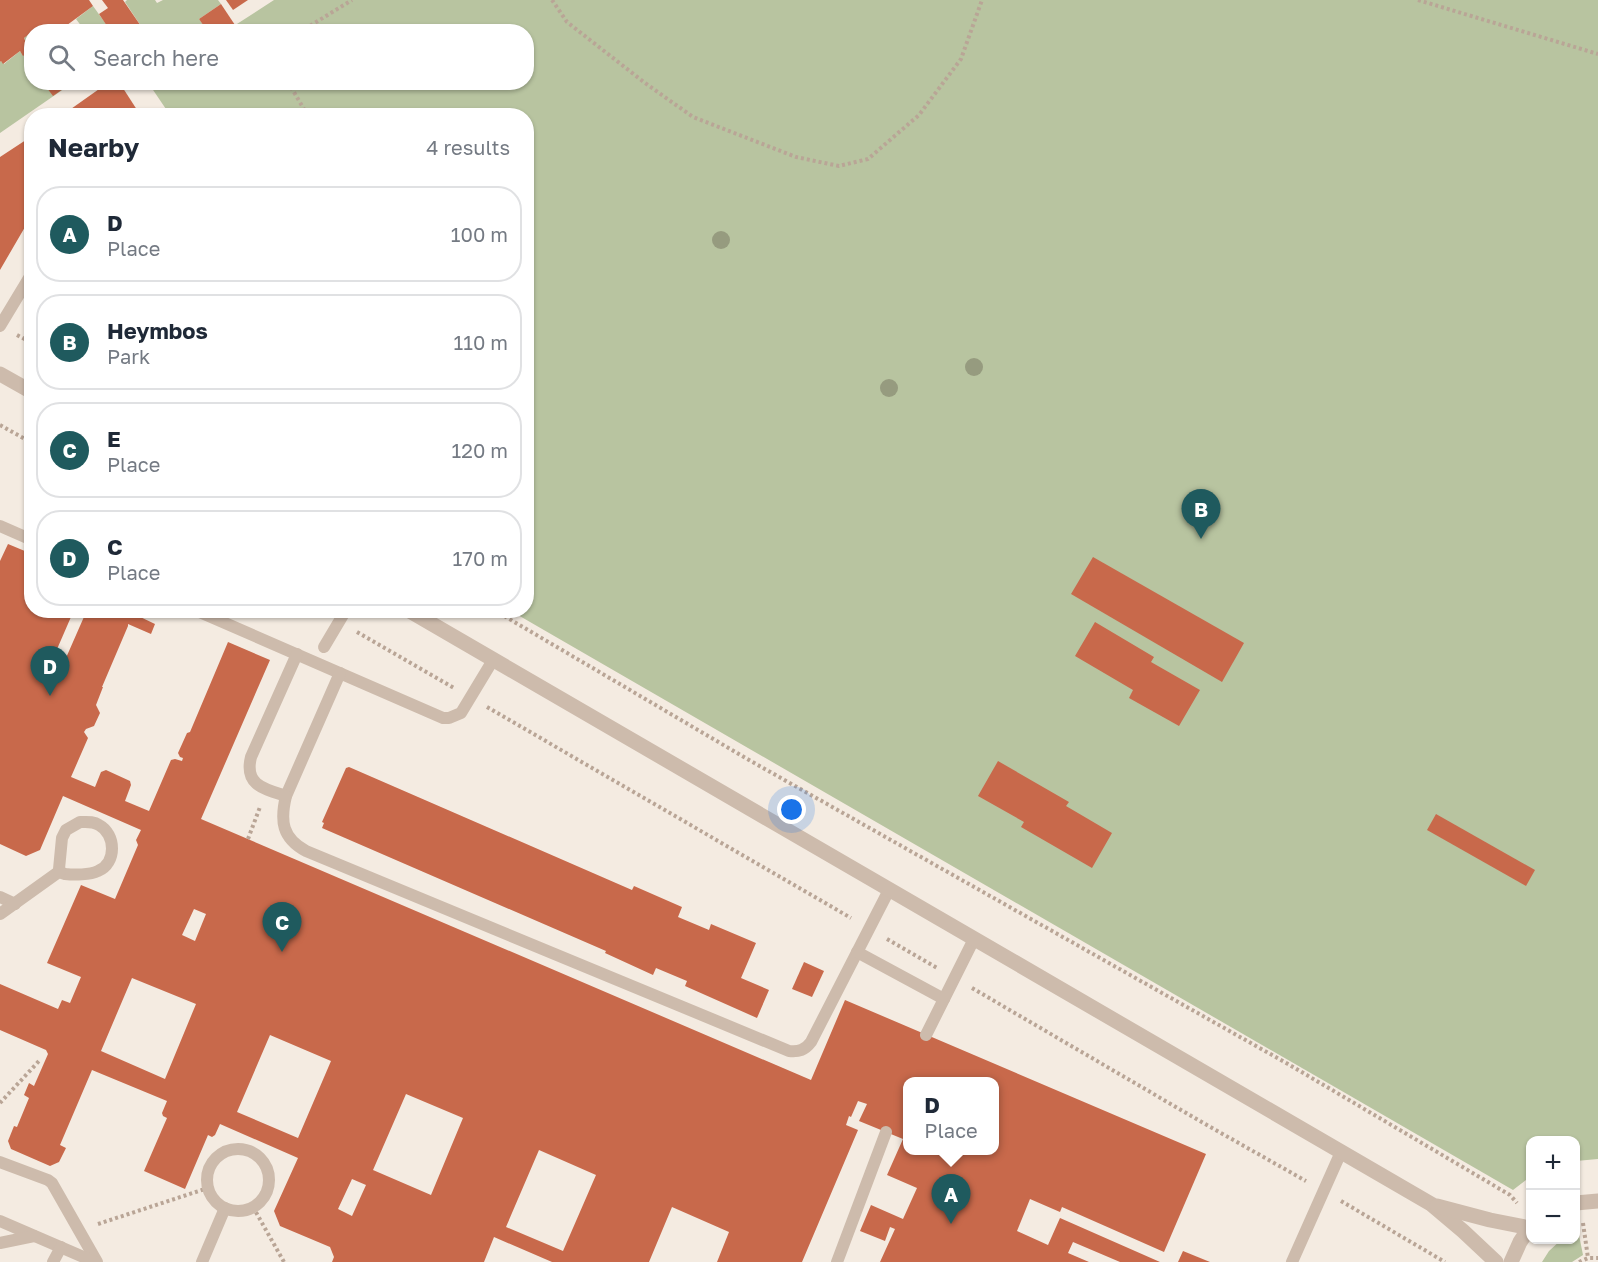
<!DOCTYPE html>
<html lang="en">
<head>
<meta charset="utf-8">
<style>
  :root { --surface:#fff; --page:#f6f6f7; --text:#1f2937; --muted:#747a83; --line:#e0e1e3; --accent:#1f5a5e }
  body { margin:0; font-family:"Golos Text",sans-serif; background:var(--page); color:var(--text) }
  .controls { position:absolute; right:18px; bottom:18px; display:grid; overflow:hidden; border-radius:12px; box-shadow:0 2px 4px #0004 }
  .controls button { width:54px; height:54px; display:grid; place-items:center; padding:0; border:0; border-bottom:2px solid var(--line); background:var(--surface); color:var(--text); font:30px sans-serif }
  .you { position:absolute; left:792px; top:810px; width:21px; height:21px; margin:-15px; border:4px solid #fff; border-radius:50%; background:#1a73e8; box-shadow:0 0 0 9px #1a73e833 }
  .badge { display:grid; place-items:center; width:39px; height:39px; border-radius:50%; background:var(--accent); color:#fff; font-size:20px; font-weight:700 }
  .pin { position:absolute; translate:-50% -50px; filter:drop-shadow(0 2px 3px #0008) }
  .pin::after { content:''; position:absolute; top:32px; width:21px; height:18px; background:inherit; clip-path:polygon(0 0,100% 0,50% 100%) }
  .popup { position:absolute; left:903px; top:1077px; width:96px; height:78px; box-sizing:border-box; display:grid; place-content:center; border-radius:12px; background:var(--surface); filter:drop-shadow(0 2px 4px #0005); font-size:20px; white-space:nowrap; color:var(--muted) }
  .popup b { font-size:22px; color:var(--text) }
  .popup::after { content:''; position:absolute; left:50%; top:100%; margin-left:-12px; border:12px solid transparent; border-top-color:var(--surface) }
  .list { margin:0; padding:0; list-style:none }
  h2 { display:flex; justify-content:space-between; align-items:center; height:78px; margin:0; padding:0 24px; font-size:26px }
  h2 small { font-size:20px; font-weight:400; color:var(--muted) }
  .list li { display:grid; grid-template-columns:39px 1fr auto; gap:18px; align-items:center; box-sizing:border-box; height:96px; margin:0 12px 12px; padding:0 12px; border:2px solid var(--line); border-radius:24px }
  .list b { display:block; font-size:22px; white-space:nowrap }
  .list p { margin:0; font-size:20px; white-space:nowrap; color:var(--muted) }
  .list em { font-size:20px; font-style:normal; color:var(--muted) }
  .icon { flex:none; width:33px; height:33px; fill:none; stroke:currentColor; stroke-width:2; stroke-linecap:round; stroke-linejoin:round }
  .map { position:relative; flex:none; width:1598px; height:1262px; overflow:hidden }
  .search { position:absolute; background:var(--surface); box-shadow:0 2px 4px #0004; left:24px; top:24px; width:510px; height:66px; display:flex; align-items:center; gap:15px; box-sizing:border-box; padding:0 21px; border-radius:24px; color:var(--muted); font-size:22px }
  .panel { position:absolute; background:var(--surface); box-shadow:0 2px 4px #0004; left:24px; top:108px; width:510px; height:510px; border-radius:24px }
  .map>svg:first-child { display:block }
  .green { fill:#b8c4a0 }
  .building { fill:#c8694b; fill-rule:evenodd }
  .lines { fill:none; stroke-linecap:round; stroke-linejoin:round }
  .path { stroke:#b9a596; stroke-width:4; stroke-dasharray:3 3; stroke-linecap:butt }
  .lane { stroke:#cdbbac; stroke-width:12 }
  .street { stroke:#cdbbac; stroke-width:15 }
  .tree { fill:#969b7f }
</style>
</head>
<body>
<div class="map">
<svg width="1598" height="1262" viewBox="0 0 1598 1262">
  <rect width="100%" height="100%" fill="#f4ebe1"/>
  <g class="green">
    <polygon points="127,0 155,0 157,3 163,0 218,0 221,4 199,19 208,31 145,32 125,2"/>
    <polygon points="274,0 1598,0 1598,1159 1576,1161 1576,1140 1530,1140 1530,1177 1513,1190 511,611 526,610 526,116 170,115 149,84 152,82 526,82 526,32 226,31"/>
    <polygon points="93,6 111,31 85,31 76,19"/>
    <polygon points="31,33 32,82 70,82 71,84 0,133 0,62 1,61 4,64 20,51 23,55 27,52 24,47 26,42 24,38"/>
    <polygon points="1578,1230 1583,1255 1572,1262 1542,1262 1549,1251 1561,1240 1576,1240 1576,1231"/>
  </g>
  <g class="building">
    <polygon points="0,0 89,0 93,6 63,28 65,32 58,32 56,28 50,32 32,32 24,38 27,45 24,47 28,52 23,56 20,51 3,64 1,61 0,62"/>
    <polygon points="102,0 123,0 145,32 111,32 99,14 108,8"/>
    <polygon points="226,0 248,0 233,10"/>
    <polygon points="221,4 235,25 226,32 208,32 199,19"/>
    <polygon points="55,82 73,82 53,96 47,88"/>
    <polygon points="109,82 119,82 141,116 61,116"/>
    <polygon points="32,136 32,222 25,227 0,270 0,157"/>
    <path d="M8,544L32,554V610H74L51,663L62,667L87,610H129L134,613V614L155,624L151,634L128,624V626L102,687H103L96,705L100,713L94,726L86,729L84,732L88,738L71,777L95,787L101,772L106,770L130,781L131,785L125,801L149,811L171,760L175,759L182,761L183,758L180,757L178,753L187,733L190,732L228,642L270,660L201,819L811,1080L845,1000L1206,1154L1164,1252L1062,1207L1060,1212L1030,1199L1017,1231L1048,1245L1060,1218L1160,1262H1120L1073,1242L1068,1253L1089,1262H880L895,1229L890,1227L885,1241L860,1231L871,1205L903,1219L917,1188L887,1175L903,1139L859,1121L867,1104L858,1101L851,1117L849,1116L846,1125L858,1130L802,1262H717L729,1232L672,1207L649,1262H552L494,1237L484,1262H332L334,1257L330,1247L280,1226L274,1211L298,1158L220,1124L215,1135L212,1137L208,1135L185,1189L144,1171L167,1118L163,1116L162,1113L167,1101L92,1070L60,1145L66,1148L59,1162L50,1166L11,1149L8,1141L14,1126L17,1127L29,1098L24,1095L29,1083L34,1086L48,1054L46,1050L0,1030V984L58,1009L62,1000L70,1003L81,977L47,963L81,885L115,899L138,845L136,840L141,830L63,796L40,850L26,856L0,844V561ZM194,909L206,914L195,941L182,935ZM132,978L196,1004L165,1079L101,1051ZM270,1035L331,1061L298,1138L237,1112ZM908,1082H994V1150H908ZM406,1094L463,1118L431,1195L373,1170ZM539,1150L596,1175L563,1251L506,1227ZM352,1179L366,1185L352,1216L338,1209Z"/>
    <polygon points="1093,557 1244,643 1222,682 1071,594"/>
    <polygon points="1095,622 1154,657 1151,662 1200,690 1179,726 1129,698 1133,690 1075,656"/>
    <polygon points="998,761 1069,802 1066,806 1112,833 1092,868 1021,827 1024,822 978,796"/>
    <polygon points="349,767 632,890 634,886 682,907 678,917 709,930 711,924 756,943 741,978 769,990 757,1018 685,986 687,981 656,968 653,975 605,953 606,951 322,828 324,823 322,822 346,768"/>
    <polygon points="1436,814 1535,870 1526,886 1427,830"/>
    <polygon points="804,962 824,971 812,997 792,989"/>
    <polygon points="1183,1251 1210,1262 1178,1262"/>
  </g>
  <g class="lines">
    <g class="path">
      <polyline points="552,0 567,22 645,83 693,117 796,157 839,166 868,159 919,115 961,59 982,0"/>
      <polyline points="1418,0 1598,54"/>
      <polyline points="300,32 352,0"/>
      <polyline points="288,82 308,116"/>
      <polyline points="17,335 32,343"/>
      <polyline points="0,425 32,443"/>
      <polyline points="494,610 749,760 1288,1064 1510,1195 1517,1203"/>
      <polyline points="357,632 454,688"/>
      <polyline points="487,707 851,918"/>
      <polyline points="248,839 260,807"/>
      <polyline points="887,939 937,968"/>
      <polyline points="972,988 1205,1124 1306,1181"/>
      <polyline points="0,1103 39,1061"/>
      <polyline points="1341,1201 1445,1262"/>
      <polyline points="253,1207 284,1262"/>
      <polyline points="1583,1223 1588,1258"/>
      <polyline points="98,1224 208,1188"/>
      <polyline points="1579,1262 1588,1258 1598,1258"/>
    </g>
    <g class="lane">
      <polyline points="0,326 32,273"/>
      <polyline points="0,526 32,540"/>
      <polyline points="195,610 443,718 449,718 461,713 493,660"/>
      <polyline points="324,647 346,610"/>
      <path d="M340,673L286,796C280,821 282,838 306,851L789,1051C799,1052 805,1050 811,1042L889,890"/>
      <path d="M286,796C264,789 244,785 251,757L297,654"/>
      <path d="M80,822C87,822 93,821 99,825C116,834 117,863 98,871C90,875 74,875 65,874L62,873L59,869L62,838L66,830Z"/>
      <polyline points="0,897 15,904"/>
      <polyline points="0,914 60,871"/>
      <polyline points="857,952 944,999"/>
      <polyline points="926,1035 974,939"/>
      <circle cx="238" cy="1180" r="31"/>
      <polyline points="0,1162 48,1180 52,1183 97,1262"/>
      <polyline points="0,1221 95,1262"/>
      <polyline points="0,1243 34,1236"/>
      <polyline points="53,1262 61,1247"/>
      <polyline points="202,1262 225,1208"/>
      <polyline points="837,1262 886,1132"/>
      <polyline points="1292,1262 1341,1152"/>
    </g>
    <g class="street">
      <polyline points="0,374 32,392"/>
      <polyline points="408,610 1431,1204 1463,1231 1496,1262"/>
      <polyline points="1576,1203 1598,1201"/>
      <polyline points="1437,1206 1490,1220 1530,1228"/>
      <polyline points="1511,1262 1520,1242 1530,1227"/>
    </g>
  </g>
  <g class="tree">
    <circle cx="721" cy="240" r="9"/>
    <circle cx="974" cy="367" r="9"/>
    <circle cx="889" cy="388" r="9"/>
  </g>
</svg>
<div class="controls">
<button>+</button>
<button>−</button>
</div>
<div class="you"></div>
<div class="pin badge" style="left:951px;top:1224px">A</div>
<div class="popup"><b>D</b>Place</div>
<div class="pin badge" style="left:1201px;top:539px">B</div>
<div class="pin badge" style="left:282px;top:952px">C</div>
<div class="pin badge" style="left:50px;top:696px">D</div>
<div class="search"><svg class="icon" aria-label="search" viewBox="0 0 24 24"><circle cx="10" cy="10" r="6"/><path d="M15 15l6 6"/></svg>Search here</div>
<section class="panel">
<h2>Nearby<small>4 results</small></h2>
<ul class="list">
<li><span class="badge">A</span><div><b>D</b><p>Place</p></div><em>100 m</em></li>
<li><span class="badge">B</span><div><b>Heymbos</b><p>Park</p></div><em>110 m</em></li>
<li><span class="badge">C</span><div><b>E</b><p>Place</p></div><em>120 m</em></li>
<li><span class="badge">D</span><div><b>C</b><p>Place</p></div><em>170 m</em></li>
</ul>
</section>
</div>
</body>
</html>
